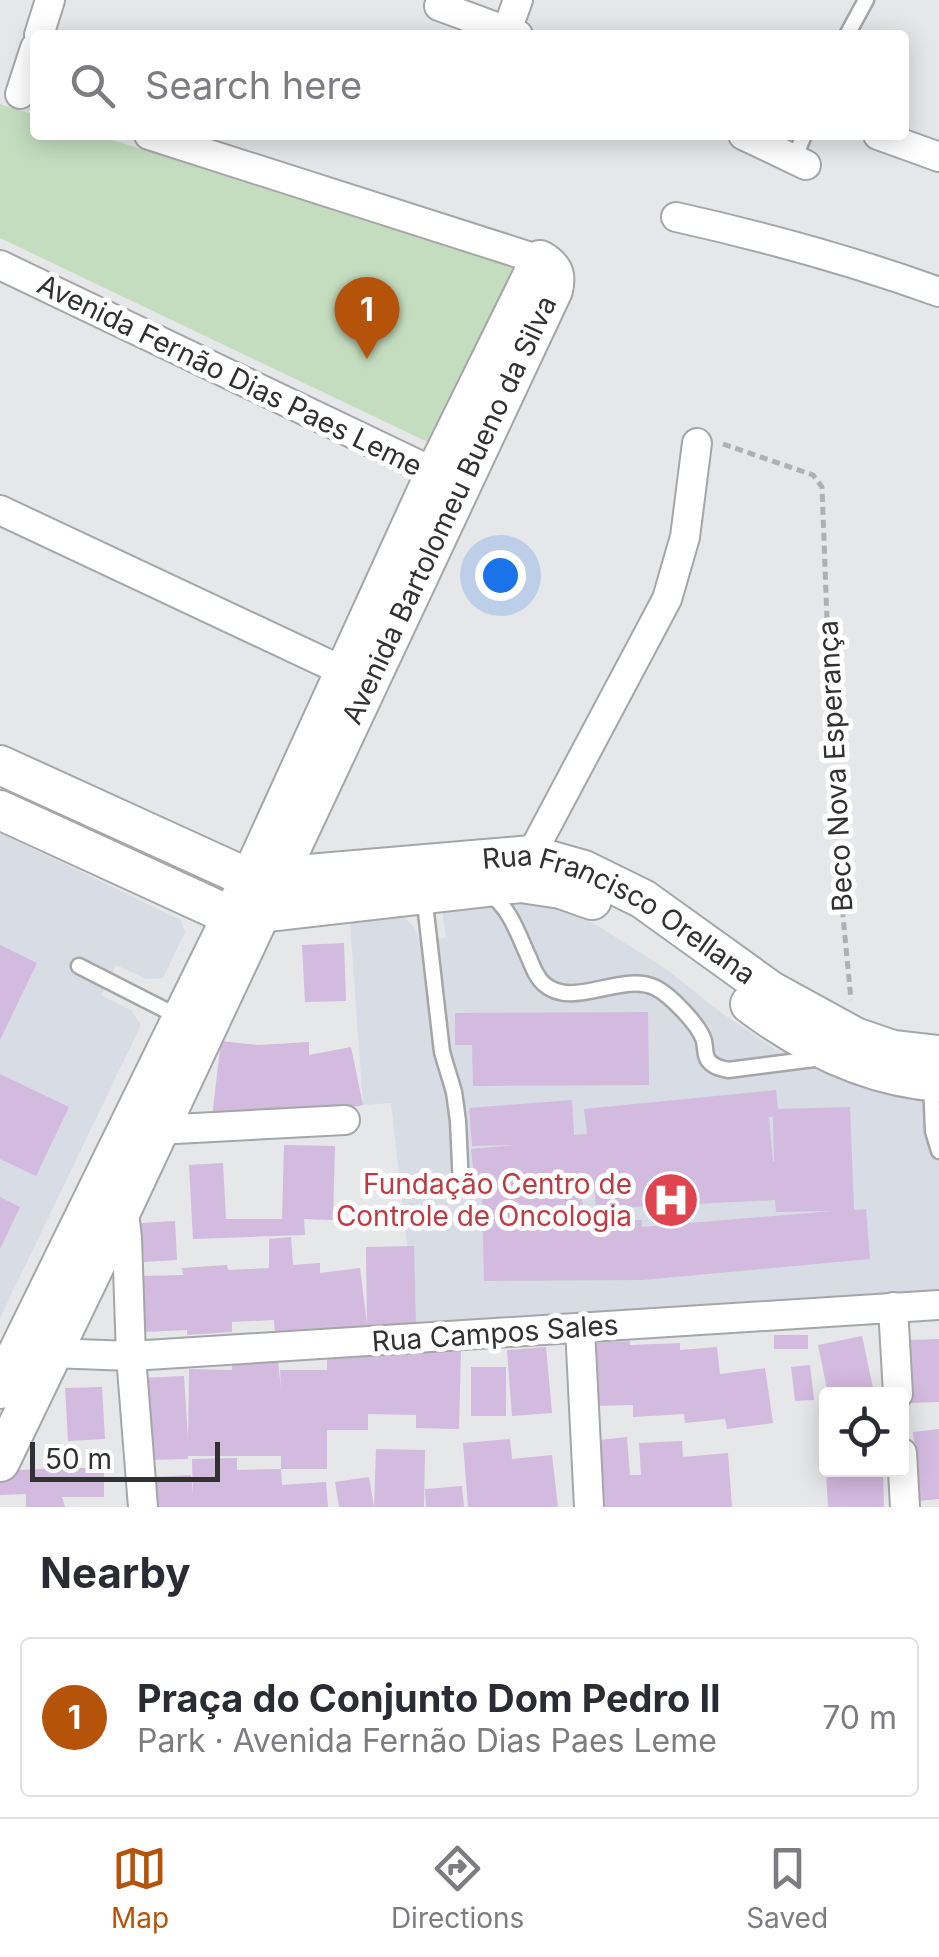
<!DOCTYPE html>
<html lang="en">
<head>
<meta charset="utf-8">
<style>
  :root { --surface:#fff; --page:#f7f7f7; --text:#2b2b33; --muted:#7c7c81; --line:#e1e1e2; --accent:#b45309 }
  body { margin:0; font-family:Inter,sans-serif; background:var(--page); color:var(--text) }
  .controls { position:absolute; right:30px; bottom:30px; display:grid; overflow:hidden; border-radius:10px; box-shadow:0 5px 25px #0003 }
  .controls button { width:90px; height:90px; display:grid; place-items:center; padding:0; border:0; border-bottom:2px solid var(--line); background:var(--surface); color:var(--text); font:50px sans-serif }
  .scale { position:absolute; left:30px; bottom:25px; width:190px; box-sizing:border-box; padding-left:10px; border:5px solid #313132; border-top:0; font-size:28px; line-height:35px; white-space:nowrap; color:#313132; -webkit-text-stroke:8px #fff; paint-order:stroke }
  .you { position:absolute; left:500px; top:575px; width:35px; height:35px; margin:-25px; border:8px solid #fff; border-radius:50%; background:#1a73e8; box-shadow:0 0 0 15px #1a73e833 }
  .badge { display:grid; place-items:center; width:65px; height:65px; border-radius:50%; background:var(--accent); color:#fff; font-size:32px; font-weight:700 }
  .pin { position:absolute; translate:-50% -82px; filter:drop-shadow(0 2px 5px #0008) }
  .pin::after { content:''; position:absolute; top:52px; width:35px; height:30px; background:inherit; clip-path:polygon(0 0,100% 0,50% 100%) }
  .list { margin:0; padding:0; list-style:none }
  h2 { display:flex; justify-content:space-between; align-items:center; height:130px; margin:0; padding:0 40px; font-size:42px }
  h2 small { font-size:32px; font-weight:400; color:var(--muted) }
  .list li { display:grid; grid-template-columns:65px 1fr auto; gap:30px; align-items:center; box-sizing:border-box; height:160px; margin:0 20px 20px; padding:0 20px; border:2px solid var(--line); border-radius:10px }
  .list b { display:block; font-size:38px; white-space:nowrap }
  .list p { margin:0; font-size:32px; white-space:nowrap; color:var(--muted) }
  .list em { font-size:32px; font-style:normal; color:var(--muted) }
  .icon { flex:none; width:55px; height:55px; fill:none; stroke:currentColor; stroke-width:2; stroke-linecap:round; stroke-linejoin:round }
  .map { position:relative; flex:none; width:939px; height:1507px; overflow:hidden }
  .search { position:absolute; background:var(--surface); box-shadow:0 5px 25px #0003; left:30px; right:30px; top:30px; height:110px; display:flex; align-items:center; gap:25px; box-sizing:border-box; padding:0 35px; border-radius:10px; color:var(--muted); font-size:38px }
  .sheet { height:310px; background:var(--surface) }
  nav { display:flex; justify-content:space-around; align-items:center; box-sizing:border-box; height:140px; border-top:2px solid var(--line); background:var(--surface); font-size:28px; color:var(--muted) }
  nav a { display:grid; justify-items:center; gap:5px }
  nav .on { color:var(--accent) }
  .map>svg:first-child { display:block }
  .built { fill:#d8dce5 }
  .green { fill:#c4ddbf }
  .building { fill:#d3badf; fill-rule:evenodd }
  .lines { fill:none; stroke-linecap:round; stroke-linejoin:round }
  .lane-casing { stroke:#a5a6a8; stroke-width:19 }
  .street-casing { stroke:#a5a6a8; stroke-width:32 }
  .secondary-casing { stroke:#a5a6a8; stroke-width:42 }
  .path { stroke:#b0b0b2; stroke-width:5; stroke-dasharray:8 5; stroke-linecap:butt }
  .lane { stroke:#fff; stroke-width:14 }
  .street { stroke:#fff; stroke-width:28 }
  .secondary { stroke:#fff; stroke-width:38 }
  .labels { text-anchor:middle; stroke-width:10; stroke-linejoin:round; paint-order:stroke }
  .street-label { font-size:28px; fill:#313132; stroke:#fff }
  .health-label { font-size:28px; fill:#be3a42; stroke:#fff; text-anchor:end }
</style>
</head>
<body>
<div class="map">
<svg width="939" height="1507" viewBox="0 0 939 1507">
  <rect width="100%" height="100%" fill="#e6e7e9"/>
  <g class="built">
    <polygon points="0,833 181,920 185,932 163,978 146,979 116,965 101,995 131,1010 141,1025 0,1318"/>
    <polygon points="498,900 560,909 598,926 666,969 723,1014 775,1049 822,1072 879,1091 939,1101 939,1295 416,1326 391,1103 363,1105 349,910 401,914 414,927 420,941 446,938 442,910"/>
  </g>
  <polygon class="green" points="0,104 35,115 35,135 97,135 523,271 438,447 0,238"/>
  <g class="building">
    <polygon points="344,943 346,1001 305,1002 302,945"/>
    <polygon points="0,945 37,963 0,1040"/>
    <polygon points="648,1012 649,1085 473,1086 472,1045 455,1045 455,1013"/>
    <polygon points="221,1041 258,1045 309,1042 309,1055 351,1047 363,1105 314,1114 212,1117"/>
    <polygon points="0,1074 69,1107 36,1176 0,1159"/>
    <path d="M776,1090L778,1109L850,1107L854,1210L866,1209L870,1259L643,1280L484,1281L482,1196L476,1197L471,1149L515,1145L472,1146L469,1108L572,1100L574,1135L587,1134L584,1109ZM769,1117H773L774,1161H773ZM594,1185L596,1209L775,1200L776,1212L834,1211L642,1227V1220H584L581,1187Z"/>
    <polygon points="284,1145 335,1146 333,1220 304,1219 305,1235 193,1239 189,1165 223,1163 226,1219 282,1219"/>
    <polygon points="0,1197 20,1207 0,1249"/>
    <polygon points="175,1221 177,1260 144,1262 141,1223"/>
    <polygon points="291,1237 293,1265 320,1263 320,1273 360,1268 367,1324 366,1247 414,1246 416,1328 275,1337 274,1320 232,1322 232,1332 187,1335 187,1330 143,1332 141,1276 183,1275 182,1268 227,1265 228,1270 269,1268 269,1239"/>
    <rect x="774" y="1335" width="34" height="14"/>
    <polygon points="862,1336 873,1388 842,1394 828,1394 818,1345"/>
    <polygon points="939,1339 939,1402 909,1403 907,1340"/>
    <polygon points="630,1341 630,1345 680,1343 680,1350 717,1347 720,1374 765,1368 773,1423 727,1429 725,1419 685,1423 684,1414 633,1417 633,1405 592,1406 589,1343"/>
    <polygon points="546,1347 552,1413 512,1416 507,1350"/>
    <polygon points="369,1348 461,1350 459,1429 416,1428 416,1415 368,1414 368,1430 327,1430 327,1469 281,1469 281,1456 188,1456 188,1459 147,1460 143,1378 184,1376 188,1439 189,1369 232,1370 232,1364 278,1362 281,1388 280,1370 327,1370 327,1354 369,1355"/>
    <polygon points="810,1365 814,1400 795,1401 791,1367"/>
    <rect x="471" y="1367" width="35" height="49"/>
    <polygon points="102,1387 105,1439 68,1441 65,1388"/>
    <polygon points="939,1429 939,1499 919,1501 913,1432"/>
    <polygon points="627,1437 630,1475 641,1475 639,1443 682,1441 683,1457 728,1453 732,1507 599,1507 597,1476 603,1476 599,1440"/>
    <polygon points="510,1439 512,1459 552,1455 558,1507 468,1507 463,1443"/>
    <polygon points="376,1449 425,1450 424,1507 374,1507"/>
    <polygon points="237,1458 237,1470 281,1469 282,1485 326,1482 328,1507 157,1507 155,1477 191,1475 193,1494 192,1459"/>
    <polygon points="60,1468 104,1468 104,1497 62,1497 65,1507 26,1507 26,1494 0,1495 0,1471"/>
    <polygon points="826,1470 883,1470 884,1507 828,1507"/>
    <polygon points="369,1477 374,1507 339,1507 335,1482"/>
    <polygon points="462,1486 464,1507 426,1507 425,1489"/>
  </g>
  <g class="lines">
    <g class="lane-casing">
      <g id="lane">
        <polyline points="847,35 866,0"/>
        <polyline points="794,159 804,135"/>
        <path d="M489,893C510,908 518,934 529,958C533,967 536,977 544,984C573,1010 622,971 656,988C670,995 697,1023 703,1038C706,1045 704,1054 708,1060C713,1067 720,1068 728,1070L822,1058"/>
        <polyline points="424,895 442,1052 454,1092 458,1121 461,1186"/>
        <polyline points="79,966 181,1018"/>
        <polyline points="931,1082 933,1131 939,1151"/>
      </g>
    </g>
    <g class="street-casing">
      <g id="street">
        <polyline points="439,6 518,35"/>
        <polyline points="507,30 518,0"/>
        <polyline points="39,35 50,0"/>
        <polyline points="20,94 35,48"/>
        <polyline points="149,135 540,260"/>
        <polyline points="743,135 806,165"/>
        <polyline points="878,135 939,157"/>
        <path d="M676,217C766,237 853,261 939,292"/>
        <polyline points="0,265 450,480"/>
        <polyline points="0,510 362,680"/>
        <polyline points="525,872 531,855 667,599 685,537 697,443"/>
        <polyline points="157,1130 345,1120"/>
        <polyline points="123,1205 127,1238 131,1356 143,1507"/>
        <polyline points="893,1307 898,1394"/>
        <polyline points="580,1328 589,1507"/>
        <polyline points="51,1353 131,1356 939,1305"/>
        <polyline points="902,1453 905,1507"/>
      </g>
    </g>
    <g class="secondary-casing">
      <g id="secondary">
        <path id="s1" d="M0,765L250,879L531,855L584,870L643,899L771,991L855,1037L893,1050L939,1055"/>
        <polyline points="0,810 231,916"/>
        <polyline points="241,915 521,883 561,889 592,900"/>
        <path d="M750,1004C806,1046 869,1077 939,1082"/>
        <path d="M0,1389L250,879L435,473L540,260C553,268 557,274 553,290L124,1205L0,1462"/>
      </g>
    </g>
    <polyline class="path" points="723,444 813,475 822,487 835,832 851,1000"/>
    <use href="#lane" class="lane"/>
    <use href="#street" class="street"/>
    <use href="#secondary" class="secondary"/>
  </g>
  <defs>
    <g id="hospital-disc" transform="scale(2.875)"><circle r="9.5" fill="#e0444e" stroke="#fff"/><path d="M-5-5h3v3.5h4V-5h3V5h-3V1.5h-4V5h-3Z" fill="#fff"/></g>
  </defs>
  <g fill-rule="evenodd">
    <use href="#hospital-disc" x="671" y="1200"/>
  </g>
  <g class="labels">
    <g class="street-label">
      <text transform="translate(230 375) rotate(26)" y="10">Avenida Fernão Dias Paes Leme</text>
      <text transform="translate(449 510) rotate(-65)" y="10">Avenida Bartolomeu Bueno da Silva</text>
      <text transform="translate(835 766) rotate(-93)" y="10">Beco Nova Esperança</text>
      <text dy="10" stroke="none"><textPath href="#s1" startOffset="660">Rua Francisco Orellana</textPath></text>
      <text transform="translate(495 1333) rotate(-4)" y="10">Rua Campos Sales</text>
    </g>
    <g class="health-label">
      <text x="632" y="1194">Fundação Centro de<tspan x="632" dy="32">Controle de Oncologia</tspan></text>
    </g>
  </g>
</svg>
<div class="controls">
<button><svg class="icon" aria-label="locate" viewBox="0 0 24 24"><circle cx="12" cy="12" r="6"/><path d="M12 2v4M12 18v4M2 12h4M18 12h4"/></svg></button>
</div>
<div class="scale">50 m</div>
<div class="you"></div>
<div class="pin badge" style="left:367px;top:359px">1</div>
<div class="search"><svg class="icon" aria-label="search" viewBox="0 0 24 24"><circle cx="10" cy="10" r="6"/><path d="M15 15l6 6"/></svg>Search here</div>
</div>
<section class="sheet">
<h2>Nearby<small></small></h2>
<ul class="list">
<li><span class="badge">1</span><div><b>Praça do Conjunto Dom Pedro II</b><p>Park · Avenida Fernão Dias Paes Leme</p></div><em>70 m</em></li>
</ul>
</section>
<nav>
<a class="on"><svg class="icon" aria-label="map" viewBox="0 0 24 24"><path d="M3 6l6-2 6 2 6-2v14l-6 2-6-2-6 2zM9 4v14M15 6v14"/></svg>Map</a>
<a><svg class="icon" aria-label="directions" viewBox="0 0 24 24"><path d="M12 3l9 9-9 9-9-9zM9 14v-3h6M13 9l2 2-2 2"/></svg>Directions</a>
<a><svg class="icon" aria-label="saved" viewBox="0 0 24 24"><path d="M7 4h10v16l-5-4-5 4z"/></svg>Saved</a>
</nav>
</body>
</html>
